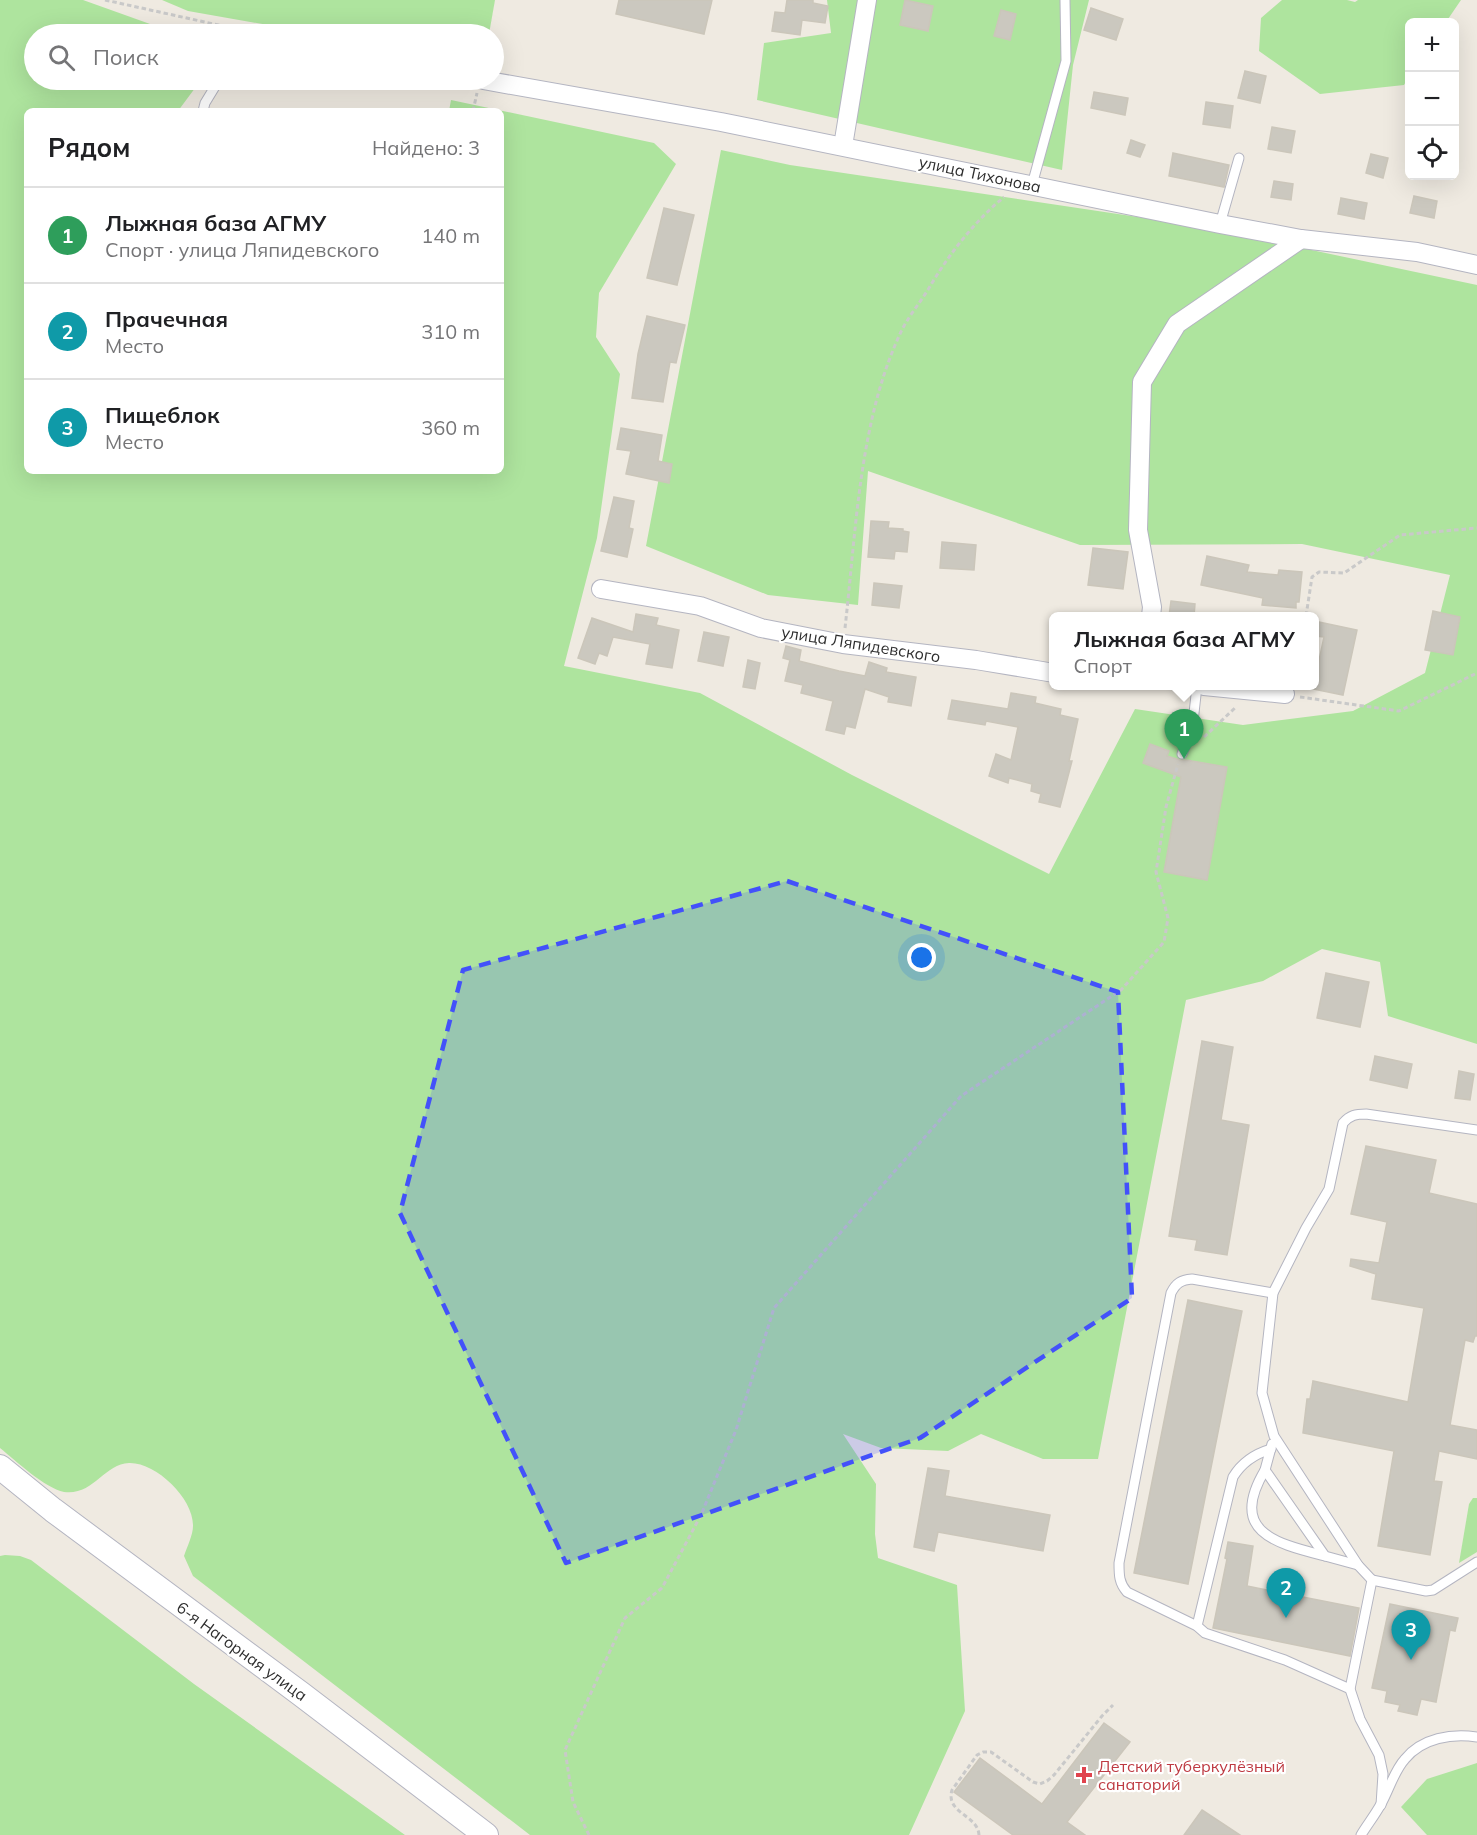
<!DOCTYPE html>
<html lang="ru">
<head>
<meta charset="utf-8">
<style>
  :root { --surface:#fff; --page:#f6f6f6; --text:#202124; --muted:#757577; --line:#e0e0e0; --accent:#db2777 }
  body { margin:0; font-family:Mulish,sans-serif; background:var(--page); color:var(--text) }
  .controls { position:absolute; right:18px; top:18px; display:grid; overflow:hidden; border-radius:9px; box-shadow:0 6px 24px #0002 }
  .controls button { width:54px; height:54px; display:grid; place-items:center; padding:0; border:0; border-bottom:2px solid var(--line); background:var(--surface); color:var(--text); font:30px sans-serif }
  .you { position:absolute; left:922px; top:958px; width:21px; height:21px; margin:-15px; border:4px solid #fff; border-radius:50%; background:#1a73e8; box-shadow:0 0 0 9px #1a73e833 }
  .badge { display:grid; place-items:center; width:39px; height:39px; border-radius:50%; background:var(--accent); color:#fff; font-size:20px; font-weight:700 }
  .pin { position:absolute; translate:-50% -50px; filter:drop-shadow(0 2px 3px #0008) }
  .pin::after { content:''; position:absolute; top:32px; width:21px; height:18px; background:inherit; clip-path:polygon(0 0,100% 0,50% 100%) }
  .popup { position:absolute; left:1049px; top:612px; width:270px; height:78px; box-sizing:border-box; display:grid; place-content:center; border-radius:9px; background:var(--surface); filter:drop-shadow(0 2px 4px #0005); font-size:20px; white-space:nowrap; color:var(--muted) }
  .popup b { font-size:22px; color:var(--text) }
  .popup::after { content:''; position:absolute; left:50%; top:100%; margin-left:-12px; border:12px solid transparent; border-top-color:var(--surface) }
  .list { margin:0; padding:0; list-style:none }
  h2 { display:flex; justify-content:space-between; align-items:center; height:78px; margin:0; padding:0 24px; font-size:26px }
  h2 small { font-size:20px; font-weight:400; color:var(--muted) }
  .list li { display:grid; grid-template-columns:39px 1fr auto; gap:18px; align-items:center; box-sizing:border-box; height:96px; padding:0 24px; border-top:2px solid var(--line) }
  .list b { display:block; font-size:22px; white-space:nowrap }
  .list p { margin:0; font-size:20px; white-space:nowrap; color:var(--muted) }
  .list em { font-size:20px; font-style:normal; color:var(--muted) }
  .icon { flex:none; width:33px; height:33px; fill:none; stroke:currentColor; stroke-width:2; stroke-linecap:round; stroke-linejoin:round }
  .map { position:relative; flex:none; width:1477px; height:1835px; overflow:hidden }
  .search { position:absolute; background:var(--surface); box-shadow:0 6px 24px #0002; left:24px; top:24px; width:480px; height:66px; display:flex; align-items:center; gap:15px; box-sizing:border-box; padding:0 21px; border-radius:33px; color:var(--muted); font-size:22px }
  .panel { position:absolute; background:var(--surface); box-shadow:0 6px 24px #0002; left:24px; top:108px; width:480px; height:366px; border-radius:9px }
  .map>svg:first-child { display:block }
  .green { fill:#aee49e }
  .building { fill:#cbc8bf; stroke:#cbc6ba; stroke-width:1.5 }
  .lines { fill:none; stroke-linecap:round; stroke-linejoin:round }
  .lane-casing { stroke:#b4b5c1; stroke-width:11 }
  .street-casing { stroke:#b4b5c1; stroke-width:20 }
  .secondary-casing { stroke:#b4b5c1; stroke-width:26 }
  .path { stroke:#c9c9c9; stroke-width:3; stroke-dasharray:4.5 3; stroke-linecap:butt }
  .lane { stroke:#fff; stroke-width:9 }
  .street { stroke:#fff; stroke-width:18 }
  .secondary { stroke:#fff; stroke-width:24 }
  .marked { fill:#4351fa; fill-opacity:0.2; stroke:#4351fa; stroke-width:4.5; stroke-dasharray:12 8; stroke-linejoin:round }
  .health-dot { fill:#e0444e; stroke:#fff; stroke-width:2 }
  .labels { text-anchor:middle; stroke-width:4.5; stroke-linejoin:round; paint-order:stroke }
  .street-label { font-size:16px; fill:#2e2e2e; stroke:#fff }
  .health-label { font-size:16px; fill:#be3a42; stroke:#fff; text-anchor:start }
</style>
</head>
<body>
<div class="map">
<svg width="1477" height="1835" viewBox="0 0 1477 1835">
  <rect width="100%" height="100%" fill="#efeae1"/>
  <g class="green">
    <path d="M0,0H83L178,34H34V80H201L178,111H27V471H501V111H449L451,100L654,143L676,164L599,293L596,337L620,374L597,538L564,666L700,693L852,775L1049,874L1135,709L1243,725L1353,711L1425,673L1450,575L1302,544L1080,545L868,471L858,605L768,595L646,546L721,150L790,165L1198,226L1477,285V1044L1388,1016L1380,962L1322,949L1263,981L1186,1000L1098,1459H1043L981,1434L948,1451L881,1448L843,1434L876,1484L875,1534L878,1558L957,1585L965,1711L909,1835H530L193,1576L184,1556C187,1547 193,1535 193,1526C194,1499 156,1462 129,1463C104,1464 93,1496 64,1492C45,1488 16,1461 0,1448Z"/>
    <polygon points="162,0 495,0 489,34 319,34 188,11"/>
    <polygon points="827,0 1089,0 1073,65 1062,170 757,100 764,43 831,33"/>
    <polygon points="1282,0 1347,0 1355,2 1358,0 1461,0 1446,22 1410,22 1409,76 1404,85 1320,94 1259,51 1261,18"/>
    <polygon points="1473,1498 1477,1498 1477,1552 1459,1563 1469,1504"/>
    <polygon points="5,1555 20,1556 31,1560 194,1684 405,1835 0,1835 0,1556"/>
    <polygon points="1477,1763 1477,1835 1427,1835 1401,1807 1427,1779"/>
  </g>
  <g class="building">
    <polygon points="619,0 712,0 704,34 616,14"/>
    <polygon points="787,0 813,0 813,3 828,6 825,23 802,20 800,35 772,31 775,12 785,13"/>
    <polygon points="905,0 933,6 928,31 900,25"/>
    <polygon points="1091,8 1123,19 1116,40 1084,30"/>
    <polygon points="1001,10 1016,14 1010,40 994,36"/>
    <polygon points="1245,71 1266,76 1260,103 1238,98"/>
    <polygon points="1094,92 1128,98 1125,115 1091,108"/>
    <polygon points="1206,102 1233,106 1230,128 1203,124"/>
    <polygon points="1272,127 1295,131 1291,153 1268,149"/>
    <polygon points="1131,140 1145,145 1140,157 1127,153"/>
    <polygon points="1173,153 1229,165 1224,187 1169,176"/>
    <polygon points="1371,154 1388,158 1383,178 1366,173"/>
    <polygon points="1274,181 1293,184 1291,200 1271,197"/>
    <polygon points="1414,196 1437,201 1434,218 1410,213"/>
    <polygon points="1341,198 1367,203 1364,219 1338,214"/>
    <polygon points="664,208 694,215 677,285 647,278"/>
    <polygon points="647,316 685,325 676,363 670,362 663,402 632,398 638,354"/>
    <polygon points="621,428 662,435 658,461 672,464 669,483 626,474 631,451 617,449"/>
    <polygon points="614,497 634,501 629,528 633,529 627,557 601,551"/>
    <polygon points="871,521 889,522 888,528 903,529 903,531 909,532 907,552 895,551 894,559 868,557"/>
    <polygon points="942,542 976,545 974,570 940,568"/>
    <polygon points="1093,548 1128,552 1123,589 1088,585"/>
    <polygon points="1207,556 1249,565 1247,572 1278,575 1279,570 1302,572 1299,602 1296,602 1296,608 1262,605 1263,598 1201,585"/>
    <polygon points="874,583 902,586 899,608 872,605"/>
    <polygon points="1171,601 1195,604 1194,616 1169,616"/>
    <polygon points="1433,611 1460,617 1453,655 1425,650"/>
    <polygon points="636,614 658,618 656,625 679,630 672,668 646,664 650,644 613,637 607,656 599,653 595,664 578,658 592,618 633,632"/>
    <polygon points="1319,622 1357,630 1343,695 1313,689 1324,637 1316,636"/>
    <polygon points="704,632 729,637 723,666 698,661"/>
    <polygon points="786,646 801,650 799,661 839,671 865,676 869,662 887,668 886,672 916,677 911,706 888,702 889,697 865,689 855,728 846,726 844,734 826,730 833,701 801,693 803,685 785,681 790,660 783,658"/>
    <polygon points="748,660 760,663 755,689 743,687"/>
    <polygon points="1011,693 1036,697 1035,703 1061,709 1060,715 1078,719 1069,761 1072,761 1060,807 1039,802 1041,794 1031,791 1032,784 1009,778 1008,783 989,776 996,754 1011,760 1018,727 986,721 985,725 948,719 952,700 1008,709"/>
    <polygon points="1150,744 1169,751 1167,756 1180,760 1186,760 1227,767 1207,880 1164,872 1181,777 1143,763"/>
    <polygon points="1326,973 1369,982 1360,1027 1317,1018"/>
    <polygon points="1202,1041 1233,1047 1221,1120 1249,1125 1227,1255 1195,1250 1197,1240 1169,1236"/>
    <polygon points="1375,1056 1412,1064 1407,1088 1370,1080"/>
    <polygon points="1459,1071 1474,1074 1470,1100 1455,1098"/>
    <polygon points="1366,1146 1436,1160 1429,1193 1477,1204 1477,1336 1475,1336 1473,1342 1465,1340 1450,1425 1477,1430 1477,1459 1439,1451 1434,1481 1442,1482 1430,1555 1378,1546 1394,1451 1303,1433 1307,1399 1310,1399 1313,1381 1408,1402 1424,1308 1372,1299 1376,1274 1350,1266 1351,1259 1379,1263 1387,1222 1351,1214"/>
    <polygon points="1188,1300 1242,1311 1188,1584 1134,1573"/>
    <polygon points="928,1468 949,1471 945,1496 1050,1515 1043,1551 938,1532 934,1551 914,1547"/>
    <polygon points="1228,1542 1253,1546 1247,1586 1359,1608 1350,1656 1213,1628 1227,1559 1225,1558"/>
    <polygon points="1390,1604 1458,1618 1455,1631 1450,1630 1436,1702 1421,1699 1417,1715 1398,1711 1400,1705 1385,1702 1387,1691 1372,1688"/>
    <polygon points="1104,1723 1130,1742 1067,1822 1085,1835 1013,1835 954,1792 980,1758 1042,1804"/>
    <polygon points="1202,1810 1240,1835 1184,1835"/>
  </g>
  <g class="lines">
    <g class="lane-casing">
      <g id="lane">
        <polyline points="203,111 205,103 219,80"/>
        <polyline points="1032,185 1066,61 1065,0"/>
        <polyline points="1220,224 1239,158"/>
        <polyline points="1182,754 1192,731 1197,686"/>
        <path d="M1273,1293L1192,1279C1181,1280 1176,1283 1171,1293L1119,1563C1119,1575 1119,1583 1127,1592L1197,1626L1205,1633L1285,1660L1350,1689"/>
        <polyline points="1272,1444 1265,1470 1325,1556 1358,1565"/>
        <path d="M1265,1470C1228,1532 1275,1543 1325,1556"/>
        <polyline points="1372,1580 1426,1591 1433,1590 1477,1562"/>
        <path d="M1197,1626L1233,1477C1242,1462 1254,1454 1271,1449"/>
        <path d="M1381,1805L1383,1774L1379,1755L1360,1719L1350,1689L1372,1580L1358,1565L1274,1436L1262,1393L1273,1293L1306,1228L1329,1189L1343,1123C1350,1115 1356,1114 1366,1114L1477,1130"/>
        <path d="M1361,1835C1367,1825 1375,1815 1381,1804C1389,1790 1394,1771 1405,1759C1422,1738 1452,1733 1477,1737"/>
      </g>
    </g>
    <g class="street-casing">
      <g id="street">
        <polyline points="483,80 721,122 1220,224 1301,239 1417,252 1477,265"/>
        <polyline points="843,146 867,0"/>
        <polyline points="601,589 700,606 761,628 843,644 976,660 1054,673"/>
        <polyline points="1151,616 1152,607 1138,530 1142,382 1177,324 1301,239"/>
        <polyline points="1204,686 1285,694"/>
      </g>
    </g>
    <g class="secondary-casing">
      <polyline id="secondary" points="0,1467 53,1510 301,1694 486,1835"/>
    </g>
    <g class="path">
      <polyline points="105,0 259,34"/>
      <polyline points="473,111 477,93"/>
      <polyline points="1306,616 1312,577 1319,572 1344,573 1400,535 1477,528"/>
      <path d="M845,628C856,532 859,422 900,334C907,318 920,303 929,288C949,254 974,222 1004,197"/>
      <polyline points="1300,697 1399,711 1477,673"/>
      <polyline points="1204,737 1236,707"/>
      <polyline points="589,1835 573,1802 565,1750 625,1618 662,1588 701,1515 736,1430 774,1308 961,1096 1121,990 1164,942 1168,918 1156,872 1166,807 1178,764"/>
      <path d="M979,1835C978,1815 945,1813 952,1790L977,1755L983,1752H991L1033,1782L1040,1784L1047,1781L1054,1775L1102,1716L1113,1705"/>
    </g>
    <use href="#lane" class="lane"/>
    <use href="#street" class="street"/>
    <use href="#secondary" class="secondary"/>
  </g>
  <path class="marked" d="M787,881L1118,992L1132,1298L920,1438L566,1563L400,1213L463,970Z"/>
  <path class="health-dot" d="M1081 1766h6v6h6v6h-6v6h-6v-6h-6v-6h6z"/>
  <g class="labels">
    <g class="street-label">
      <text transform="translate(980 174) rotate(12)" y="6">улица Тихонова</text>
      <text transform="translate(861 644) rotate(9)" y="6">улица Ляпидевского</text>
      <text transform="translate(242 1651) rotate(36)" y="6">6-я Нагорная улица</text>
    </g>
    <g class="health-label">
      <text x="1098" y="1772">Детский туберкулёзный<tspan x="1098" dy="18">санаторий</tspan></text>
    </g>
  </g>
</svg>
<div class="controls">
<button>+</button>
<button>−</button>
<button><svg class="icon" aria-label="locate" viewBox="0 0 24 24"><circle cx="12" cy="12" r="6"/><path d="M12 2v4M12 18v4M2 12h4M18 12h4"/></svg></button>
</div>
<div class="you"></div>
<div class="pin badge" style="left:1184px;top:759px;background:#2e9e5b">1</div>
<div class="popup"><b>Лыжная база АГМУ</b>Спорт</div>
<div class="pin badge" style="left:1286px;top:1618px;background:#0f9aa8">2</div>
<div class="pin badge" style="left:1411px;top:1660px;background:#0f9aa8">3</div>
<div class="search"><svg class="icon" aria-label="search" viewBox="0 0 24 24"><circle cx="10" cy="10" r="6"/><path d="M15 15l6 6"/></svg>Поиск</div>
<section class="panel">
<h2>Рядом<small>Найдено: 3</small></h2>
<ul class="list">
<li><span class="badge" style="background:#2e9e5b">1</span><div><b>Лыжная база АГМУ</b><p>Спорт · улица Ляпидевского</p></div><em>140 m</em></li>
<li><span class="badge" style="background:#0f9aa8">2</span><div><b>Прачечная</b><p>Место</p></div><em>310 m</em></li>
<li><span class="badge" style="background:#0f9aa8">3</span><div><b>Пищеблок</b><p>Место</p></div><em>360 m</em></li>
</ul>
</section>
</div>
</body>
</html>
